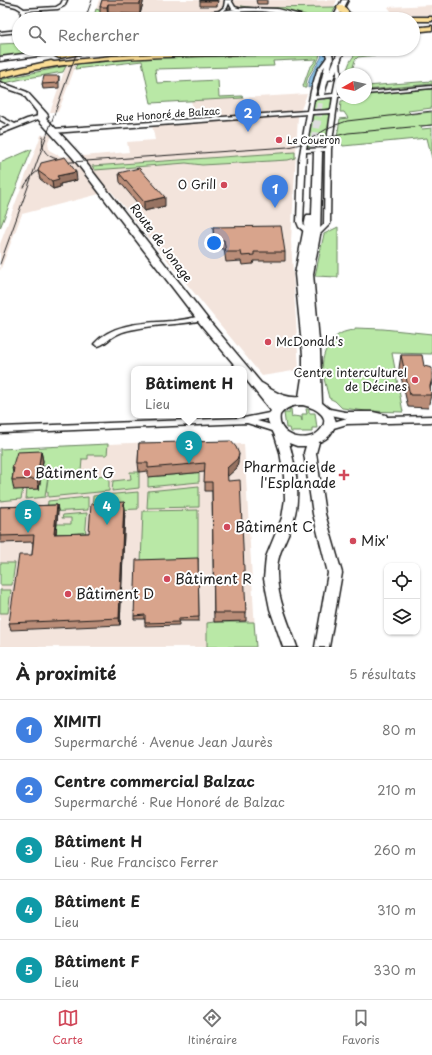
<!DOCTYPE html>
<html lang="fr">
<head>
<meta charset="utf-8">
<style>
  :root { --surface:#fff; --page:#f2f2f2; --text:#222; --muted:#767676; --line:#e0e0e0; --accent:#d1495b }
  body { margin:0; font-family:"Playpen Sans",sans-serif; background:var(--page); color:var(--text) }
  .controls { position:absolute; right:12px; bottom:12px; display:grid; overflow:hidden; border-radius:8px; box-shadow:0 1px 3px #0004 }
  .controls button { width:36px; height:36px; display:grid; place-items:center; padding:0; border:0; border-bottom:1px solid var(--line); background:var(--surface); color:var(--text); font:20px sans-serif }
  .compass { position:absolute; left:336px; top:68px; width:36px; height:36px; border-radius:50%; background:var(--surface); box-shadow:0 1px 3px #0004; rotate:261deg }
  .you { position:absolute; left:214px; top:243px; width:14px; height:14px; margin:-10px; border:3px solid #fff; border-radius:50%; background:#1a73e8; box-shadow:0 0 0 6px #1a73e833 }
  .badge { display:grid; place-items:center; width:26px; height:26px; border-radius:50%; background:var(--accent); color:#fff; font-size:13px; font-weight:700 }
  .pin { position:absolute; translate:-50% -33px; filter:drop-shadow(0 1px 2px #0008) }
  .pin::after { content:''; position:absolute; top:21px; width:14px; height:12px; background:inherit; clip-path:polygon(0 0,100% 0,50% 100%) }
  .popup { position:absolute; left:131px; top:366px; width:116px; height:52px; box-sizing:border-box; display:grid; place-content:center; border-radius:8px; background:var(--surface); filter:drop-shadow(0 1px 3px #0005); font-size:13px; white-space:nowrap; color:var(--muted) }
  .popup b { font-size:15px; color:var(--text) }
  .popup::after { content:''; position:absolute; left:50%; top:100%; margin-left:-8px; border:8px solid transparent; border-top-color:var(--surface) }
  .list { margin:0; padding:0; list-style:none }
  h2 { display:flex; justify-content:space-between; align-items:center; height:52px; margin:0; padding:0 16px; font-size:17px }
  h2 small { font-size:13px; font-weight:400; color:var(--muted) }
  .list li { display:grid; grid-template-columns:26px 1fr auto; gap:12px; align-items:center; box-sizing:border-box; height:60px; padding:0 16px; border-top:1px solid var(--line) }
  .list b { display:block; font-size:15px; white-space:nowrap }
  .list p { margin:0; font-size:13px; white-space:nowrap; color:var(--muted) }
  .list em { font-size:13px; font-style:normal; color:var(--muted) }
  .icon { flex:none; width:22px; height:22px; fill:none; stroke:currentColor; stroke-width:2; stroke-linecap:round; stroke-linejoin:round }
  .map { position:relative; flex:none; width:432px; height:647px; overflow:hidden }
  .search { position:absolute; background:var(--surface); box-shadow:0 1px 3px #0004; left:12px; right:12px; top:12px; height:44px; display:flex; align-items:center; gap:10px; box-sizing:border-box; padding:0 14px; border-radius:22px; color:var(--muted); font-size:15px }
  .sheet { height:352px; background:var(--surface) }
  nav { display:flex; justify-content:space-around; align-items:center; box-sizing:border-box; height:56px; border-top:1px solid var(--line); background:var(--surface); font-size:11px; color:var(--muted) }
  nav a { display:grid; justify-items:center; gap:2px }
  nav .on { color:var(--accent) }
  .map>svg:first-child { display:block }
  .built { fill:#f3e4dc }
  .green { fill:#b9e8a6; stroke:#6a8261 }
  .water { fill:#8bc2e9; stroke:#5f8097 }
  .lines { fill:none; stroke-linecap:round; stroke-linejoin:round }
  .secondary-tunnel-far1 { stroke:#ddd; stroke-width:6; stroke-dasharray:6 3; stroke-linecap:butt }
  .secondary-tunnel { stroke:#ddd; stroke-width:8; stroke-dasharray:8 4; stroke-linecap:butt }
  .street-casing { stroke:#1c1c1c; stroke-width:3 }
  .secondary-casing { stroke:#1c1c1c; stroke-width:3 }
  .highway-casing { stroke:#1c1c1c; stroke-width:3 }
  .street { fill:#fff; fill-rule:evenodd }
  .secondary { fill:#fff; fill-rule:evenodd }
  .highway { fill:#fcde96; fill-rule:evenodd }
  .tram { stroke:#1c1c1c; stroke-width:1 }
  .wall { fill:#ba8d78; stroke:#1c1c1c }
  .shaded-wall { fill:#977362; stroke:#1c1c1c }
  .building { fill:#d8a48c; stroke:#1c1c1c }
  .poi-dot { fill:#d1495b; stroke:#fff; stroke-width:1.5 }
  .labels { text-anchor:middle; stroke-width:4; stroke-linejoin:round; paint-order:stroke }
  .far-street-label { font-size:10px; fill:#1c1c1c; stroke:#fff }
  .far-poi-label { font-size:10px; fill:#1c1c1c; stroke:#fff; text-anchor:start }
  .poi-label { font-size:12px; fill:#1c1c1c; stroke:#fff; text-anchor:end }
  .street-label { font-size:12px; fill:#1c1c1c; stroke:#fff }
  .near-poi-label { font-size:14px; fill:#1c1c1c; stroke:#fff; text-anchor:start }
</style>
</head>
<body>
<div class="map">
<svg width="432" height="647" viewBox="0 0 432 647">
  <rect width="100%" height="100%" fill="#fff"/>
  <filter id="ink" filterUnits="userSpaceOnUse"><feTurbulence type="fractalNoise" baseFrequency=".025" numOctaves="2"/><feDisplacementMap in="SourceGraphic" scale="8" xChannelSelector="R" yChannelSelector="G"/><feConvolveMatrix kernelMatrix="1 2 1 2 8 2 1 2 1" color-interpolation-filters="sRGB"/></filter>
  <g filter="url(#ink)">
    <g class="built">
      <polygon points="99,0 303,0 303,1 337,0 334,7 225,9 180,19 93,19"/>
      <polygon points="432,5 432,15 394,15 388,7"/>
      <polygon points="72,49 80,49 73,73 58,112 50,112"/>
      <polygon points="307,94 298,117 291,241 299,370 262,376 111,191 22,214 0,271 0,244 41,135 50,134 52,137 48,141 49,150 60,156 71,157 129,152 127,142 155,140 152,125 197,122 191,101"/>
      <polygon points="153,442 153,446 244,444 256,647 0,647 0,449"/>
    </g>
    <g class="green">
      <polygon points="241,6 258,8 336,7 332,14 322,17 313,17 281,10 250,8"/>
      <polygon points="96,9 102,11 101,16 144,16 143,19 93,19"/>
      <polygon points="247,13 275,14 288,19 203,19 227,14"/>
      <polygon points="19,43 19,49 63,49 0,57 0,44"/>
      <polygon points="182,49 273,49 229,52 137,53"/>
      <path d="M301,49L320,54C318,66 305,74 306,88H304L303,86L309,69L317,59L273,61L274,66L155,69L157,83L218,80L219,97L242,96L243,98L151,103L142,61L75,69L77,64L126,59L171,56H257Z"/>
      <path d="M364,49H393L376,55L358,57L355,60L351,74H346C349,62 352,54 364,49Z"/>
      <polygon points="66,66 63,72 22,79 5,83 0,81 0,80 8,78"/>
      <polygon points="432,81 432,84 366,90 366,86"/>
      <polygon points="432,89 432,108 408,111 411,114 432,112 432,125 420,126 422,129 432,128 432,158 427,138 343,146 337,137 340,119 348,118 344,112 340,112 341,101 350,100 349,98 366,98 366,94"/>
      <polygon points="328,98 333,100 331,108 317,111 312,109 314,100"/>
      <polygon points="326,113 331,115 327,143 306,147 311,115"/>
      <polygon points="32,149 0,228 0,163"/>
      <polygon points="295,152 295,158 288,160 202,165 186,163 95,170 92,166"/>
      <polygon points="338,227 338,277 315,276 324,234"/>
      <path d="M355,328L383,329L432,334V354L392,353L403,412L366,411L342,408L335,401L329,398C324,378 317,361 330,343C337,334 343,331 355,330Z"/>
      <polygon points="289,409 291,409 292,418 293,416 301,417 302,421 302,414 307,414 306,409 309,409 309,413 315,413 317,428 312,428 312,432 291,432 290,428 286,428 284,413 289,413"/>
      <polygon points="108,444 107,455 88,455 88,459 82,459 81,472 92,472 92,476 109,475 109,491 48,497 48,492 46,492 50,466 42,466 15,490 23,489 21,499 0,501 0,449"/>
      <polygon points="41,468 49,468 45,497 26,499 27,489 39,489"/>
      <polygon points="199,470 199,482 148,487 148,477 195,473"/>
      <polygon points="130,472 139,472 139,488 112,491 113,481 131,479"/>
      <polygon points="199,486 199,507 147,508 148,491"/>
      <polygon points="138,492 138,509 92,511 93,496"/>
      <polygon points="88,497 88,510 47,512 48,501"/>
      <polygon points="198,510 198,562 141,563 143,511"/>
      <polygon points="87,513 85,540 55,541 57,524 71,524 71,518 62,518 63,515"/>
      <polygon points="0,563 15,563 12,585 0,585"/>
      <polygon points="0,590 11,590 8,613 0,613"/>
      <polygon points="214,622 254,622 256,647 207,647 207,623"/>
    </g>
    <path class="water" d="M304,49L320,50L327,56L318,70L312,86L308,88C308,75 317,67 322,56L320,53Z"/>
    <g class="lines">
      <polyline class="secondary-tunnel-far1" points="319,109 321,95"/>
      <polyline class="secondary-tunnel" points="313,152 319,108"/>
      <g class="street-casing">
        <g id="street">
          <polygon points="63,0 67,0 64,6 58,9 25,11 25,19 21,19 21,10 16,7 0,3 0,1 18,5 24,9 56,7 61,4"/>
          <polygon points="225,0 231,0 235,7 245,10 243,11 232,9 229,3 227,8 220,14 218,14 218,12 224,7"/>
          <polygon points="19,30 19,32 0,34 0,32"/>
          <path d="M328,56L332,57L321,71L315,96L333,94L337,74L336,59L338,58L340,59L341,74L338,94H342V96L338,97L331,149L330,224L318,236L316,237L313,235L324,224L325,151L306,152L303,222L304,225L311,232L310,233H306L299,227L297,222L299,160L307,114L53,133L50,131L53,129L307,111L311,91L317,71ZM333,97L331,110L312,111L314,99ZM331,113L326,148L306,149L312,114Z"/>
          <polygon points="432,86 432,88 366,94 366,92"/>
          <polygon points="42,115 46,116 0,134 0,130 11,126 0,120 0,116 15,124 27,119"/>
          <path d="M201,316L204,318L203,320C181,325 157,324 135,329C127,330 118,333 111,338C107,341 103,345 98,346L94,344C113,322 147,323 173,321C183,320 192,318 201,316Z"/>
          <polygon points="325,408 345,412 373,412 386,415 387,417 432,416 432,422 347,424 330,429 327,428 326,426 327,424 347,418 363,418 345,418 322,413 321,411 322,409"/>
          <polygon points="274,412 277,413 278,415 277,417 257,421 279,427 280,429 279,431 276,432 247,423 0,433 0,427 244,418"/>
        </g>
      </g>
      <g class="secondary-casing">
        <g id="secondary">
          <path d="M342,0H348C341,13 340,19 324,19L335,14Z"/>
          <path d="M245,8L277,9L316,19C295,19 276,11 255,11C242,11 228,12 215,14C206,16 198,19 188,19L212,12Z"/>
          <polygon points="62,49 79,49 76,51 0,61 0,57"/>
          <path d="M321,49H328C336,55 332,62 330,71L338,52L334,51V49H357L354,51H344L333,79L328,80L324,95L321,97L318,95L327,57L326,54Z"/>
          <path d="M0,82L27,92L47,114L48,116L46,118L79,154L210,322L261,383C266,385 268,388 272,390C281,395 289,398 299,397L303,371V355L295,274L306,217L307,215H312L314,152L318,150L322,152L320,235L313,274L320,352L322,403L332,411L336,422C333,432 329,439 319,442L316,453L325,514L342,573L329,647H315L328,573L313,514L304,453L306,446H297L289,443C296,469 302,498 292,524C287,539 277,554 277,570C276,597 289,623 297,647H283L270,609L264,579L266,557L282,518L285,499L284,476L280,452L275,436L268,421V415L271,411L244,377V369H238L202,326L73,158L37,118V112L23,94L0,86ZM303,405C310,407 317,409 322,415C329,424 318,435 309,437C294,440 277,431 280,415C286,407 293,405 303,405Z"/>
        </g>
      </g>
      <g class="highway-casing">
        <g id="highway">
          <path d="M338,6H344L349,13L360,19C347,19 345,19 337,8Z"/>
          <polygon points="370,17 432,17 432,21 413,21 413,19 369,19"/>
          <polygon points="432,26 432,30 413,32 413,28"/>
          <polygon points="83,49 100,49 96,51 59,58 55,56 59,54"/>
          <path d="M259,49H292L288,51C207,58 125,54 45,68C30,70 15,74 0,78V72L51,61L54,62L112,56Z"/>
        </g>
      </g>
      <use href="#street" class="street"/>
      <use href="#secondary" class="secondary"/>
      <use href="#highway" class="highway"/>
      <g class="tram">
        <polyline points="85,19 92,0"/>
        <path d="M43,136C40,152 48,158 63,160"/>
        <polyline points="312,138 330,127 347,121 432,111"/>
        <path d="M24,187C32,173 42,166 57,163L288,147L348,133L432,125"/>
        <polyline points="0,264 78,49"/>
      </g>
    </g>
    <g class="wall">
      <polygon points="102,0 143,0 143,3 140,14 108,13 108,16 100,16 100,7"/>
      <polygon points="200,0 218,0 217,6 200,6"/>
      <polygon points="256,0 267,0 267,4 257,4"/>
      <polygon points="59,76 59,88 43,89 42,84"/>
      <polygon points="38,171 77,180 60,184 60,187 53,189 40,179"/>
      <polygon points="119,173 165,206 144,211 120,182"/>
      <polygon points="213,227 285,252 285,261 254,261 253,264 242,265 241,261 226,262 224,249 214,248"/>
      <polygon points="401,355 424,366 432,382 430,389 431,395 428,408 408,407 399,368"/>
      <polygon points="139,443 238,462 237,468 227,476 246,613 246,621 214,622 212,491 205,491 205,472 148,477 148,471 139,472 138,463"/>
      <polygon points="41,451 43,461 39,489 14,490 12,480 13,473 12,468"/>
      <polygon points="124,502 125,509 120,625 11,630 9,623 32,555 33,542 0,543 0,507 57,505 58,511 56,534 89,533"/>
      <polygon points="198,558 199,621 179,621 179,625 145,626 145,619 134,619 134,616"/>
    </g>
    <g class="shaded-wall">
      <polygon points="141,0 143,0 143,3 140,14 140,4"/>
      <polygon points="108,4 108,16 107,7"/>
      <polygon points="76,172 77,180 60,184 60,187 53,189 52,181 57,176"/>
      <polygon points="165,197 165,206 144,211 144,202"/>
      <polygon points="432,379 432,382 428,395 430,386"/>
      <polygon points="41,451 43,461 39,489 37,479"/>
      <polygon points="239,454 238,462 237,468 227,477 227,468"/>
      <polygon points="124,502 125,509 120,625 119,618"/>
      <polygon points="57,505 58,511 55,541 54,534"/>
    </g>
    <g class="building">
      <polygon points="102,0 141,0 140,4 108,4 107,7 100,7"/>
      <rect x="200" y="0" width="17" height="1"/>
      <polygon points="44,76 59,76 58,83 42,84"/>
      <polygon points="65,157 76,172 57,176 59,179 52,181 38,171 41,163"/>
      <polygon points="139,168 165,197 144,202 119,173"/>
      <polygon points="281,226 285,252 254,252 254,255 242,256 241,252 226,252 224,240 214,239 213,227"/>
      <polygon points="401,355 422,355 424,366 432,368 432,379 430,386 431,395 410,395"/>
      <polygon points="231,441 236,447 239,454 237,459 227,468 228,481 240,480 246,613 214,613 212,482 204,482 205,463 148,468 148,463 138,463 139,443"/>
      <polygon points="41,451 37,479 12,480 14,468 12,468 17,452"/>
      <polygon points="124,502 119,618 9,623 19,555 32,555 34,535 0,536 0,507 57,505 54,534 89,533 91,504"/>
      <polygon points="198,558 199,617 179,618 179,622 145,623 145,615 134,616 136,560"/>
    </g>
  </g>
  <g class="poi-dot">
    <circle cx="279" cy="140" r="4"/>
    <circle cx="224" cy="185" r="4"/>
    <circle cx="268" cy="342" r="4"/>
    <circle cx="415" cy="380" r="4"/>
    <circle cx="27" cy="473" r="4"/>
    <path d="M342 469h4v4h4v4h-4v4h-4v-4h-4v-4h4z"/>
    <circle cx="227" cy="527" r="4"/>
    <circle cx="353" cy="541" r="4"/>
    <circle cx="167" cy="579" r="4"/>
    <circle cx="68" cy="594" r="4"/>
  </g>
  <g class="labels">
    <g class="far-street-label">
      <text transform="translate(168 114) rotate(-4)" y="4">Rue Honoré de Balzac</text>
    </g>
    <g class="far-poi-label">
      <text x="287" y="144">Le Couëron</text>
    </g>
    <g class="poi-label">
      <text x="216" y="189">O Grill</text>
      <text x="276" y="346" text-anchor="start">McDonald's</text>
      <text x="407" y="377">Centre interculturel<tspan x="407" dy="14">de Décines</tspan></text>
    </g>
    <g class="street-label">
      <text transform="translate(161 243) rotate(53)" y="4">Route de Jonage</text>
    </g>
    <g class="near-poi-label">
      <text x="336" y="472" text-anchor="end">Pharmacie de<tspan x="336" dy="16">l'Esplanade</tspan></text>
      <text x="35" y="478">Bâtiment G</text>
      <text x="235" y="532">Bâtiment C</text>
      <text x="361" y="546">Mix'</text>
      <text x="175" y="584">Bâtiment R</text>
      <text x="76" y="599">Bâtiment D</text>
    </g>
  </g>
</svg>
<div class="controls">
<button><svg class="icon" aria-label="locate" viewBox="0 0 24 24"><circle cx="12" cy="12" r="6"/><path d="M12 2v4M12 18v4M2 12h4M18 12h4"/></svg></button>
<button><svg class="icon" aria-label="layers" viewBox="0 0 24 24"><path d="M12 4l9 5-9 5-9-5zM3 14l9 5 9-5"/></svg></button>
</div>
<svg class="compass" viewBox="-18 -18 36 36"><path d="M0-13l5 13h-10z" fill="#e53935"/><path d="M0 13l5-13h-10z" fill="#767676"/></svg>
<div class="you"></div>
<div class="pin badge" style="left:275px;top:208px;background:#3f7fe0">1</div>
<div class="pin badge" style="left:248px;top:132px;background:#3f7fe0">2</div>
<div class="pin badge" style="left:189px;top:464px;background:#0f9aa8">3</div>
<div class="popup"><b>Bâtiment H</b>Lieu</div>
<div class="pin badge" style="left:107px;top:525px;background:#0f9aa8">4</div>
<div class="pin badge" style="left:28px;top:533px;background:#0f9aa8">5</div>
<div class="search"><svg class="icon" aria-label="search" viewBox="0 0 24 24"><circle cx="10" cy="10" r="6"/><path d="M15 15l6 6"/></svg>Rechercher</div>
</div>
<section class="sheet">
<h2>À proximité<small>5 résultats</small></h2>
<ul class="list">
<li><span class="badge" style="background:#3f7fe0">1</span><div><b>XIMITI</b><p>Supermarché · Avenue Jean Jaurès</p></div><em>80 m</em></li>
<li><span class="badge" style="background:#3f7fe0">2</span><div><b>Centre commercial Balzac</b><p>Supermarché · Rue Honoré de Balzac</p></div><em>210 m</em></li>
<li><span class="badge" style="background:#0f9aa8">3</span><div><b>Bâtiment H</b><p>Lieu · Rue Francisco Ferrer</p></div><em>260 m</em></li>
<li><span class="badge" style="background:#0f9aa8">4</span><div><b>Bâtiment E</b><p>Lieu</p></div><em>310 m</em></li>
<li><span class="badge" style="background:#0f9aa8">5</span><div><b>Bâtiment F</b><p>Lieu</p></div><em>330 m</em></li>
</ul>
</section>
<nav>
<a class="on"><svg class="icon" aria-label="map" viewBox="0 0 24 24"><path d="M3 6l6-2 6 2 6-2v14l-6 2-6-2-6 2zM9 4v14M15 6v14"/></svg>Carte</a>
<a><svg class="icon" aria-label="directions" viewBox="0 0 24 24"><path d="M12 3l9 9-9 9-9-9zM9 14v-3h6M13 9l2 2-2 2"/></svg>Itinéraire</a>
<a><svg class="icon" aria-label="saved" viewBox="0 0 24 24"><path d="M7 4h10v16l-5-4-5 4z"/></svg>Favoris</a>
</nav>
</body>
</html>
